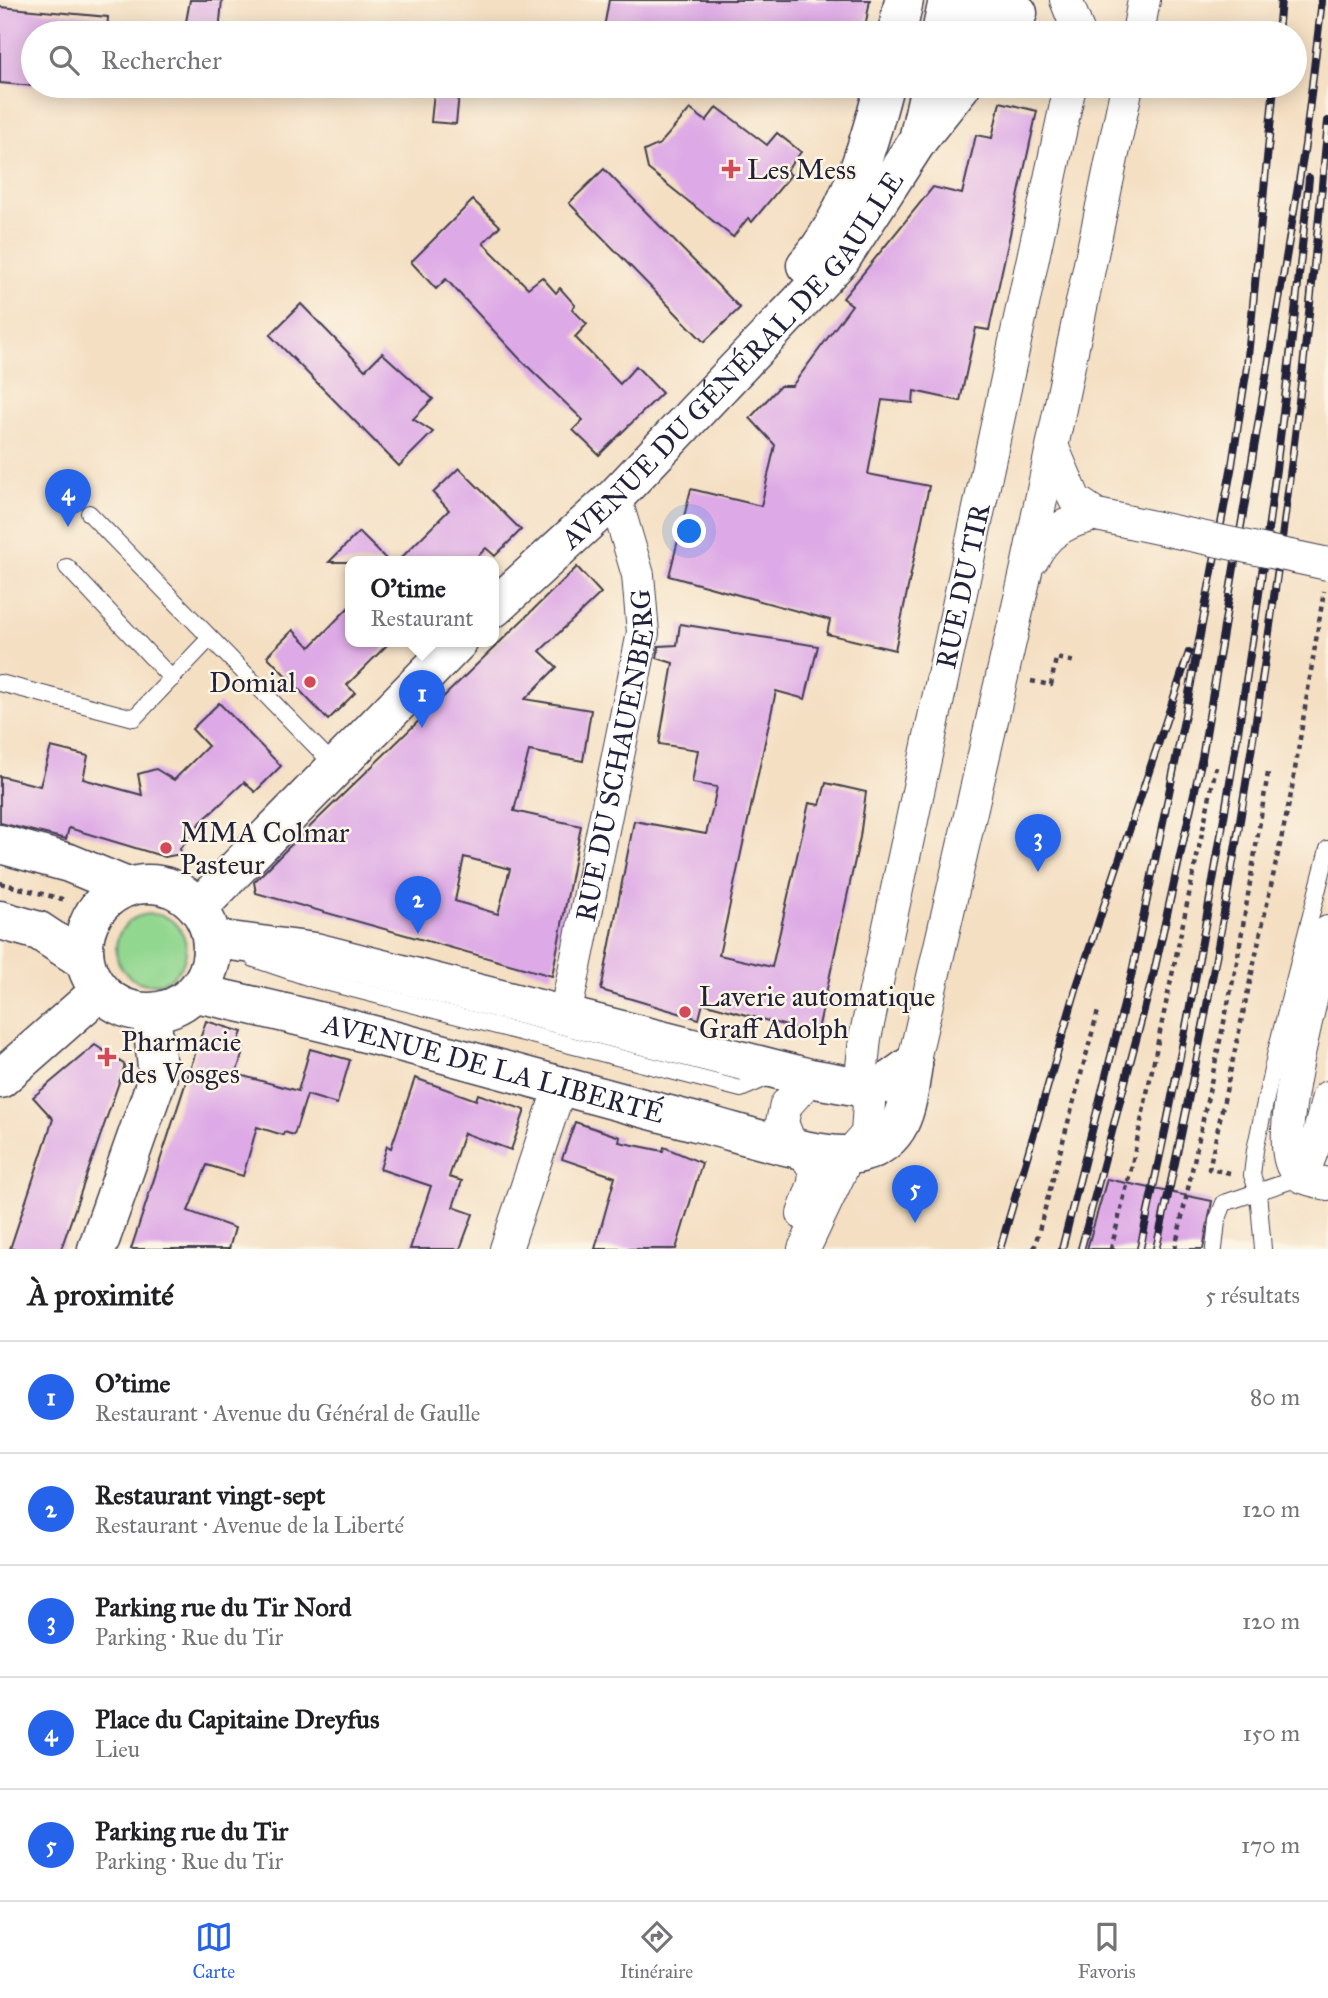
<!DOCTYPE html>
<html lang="fr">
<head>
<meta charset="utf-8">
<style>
  :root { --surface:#fff; --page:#f2f2f2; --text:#202124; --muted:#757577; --line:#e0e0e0; --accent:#2563eb }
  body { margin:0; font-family:"IM FELL Great Primer",serif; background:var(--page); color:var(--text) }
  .you { position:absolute; left:690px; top:532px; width:24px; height:24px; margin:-18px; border:5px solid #fff; border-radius:50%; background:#1a73e8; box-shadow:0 0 0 10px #1a73e833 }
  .badge { display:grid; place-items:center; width:46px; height:46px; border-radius:50%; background:var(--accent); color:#fff; font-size:23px; font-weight:700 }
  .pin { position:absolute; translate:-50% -58px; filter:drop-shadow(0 2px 4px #0008) }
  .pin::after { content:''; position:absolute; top:37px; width:24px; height:21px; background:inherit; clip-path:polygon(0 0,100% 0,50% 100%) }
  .popup { position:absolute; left:345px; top:556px; width:154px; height:91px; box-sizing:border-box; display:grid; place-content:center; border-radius:14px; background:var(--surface); filter:drop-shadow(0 2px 5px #0005); font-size:23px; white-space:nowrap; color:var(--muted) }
  .popup b { font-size:26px; color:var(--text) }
  .popup::after { content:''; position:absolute; left:50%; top:100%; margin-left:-14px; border:14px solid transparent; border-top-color:var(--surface) }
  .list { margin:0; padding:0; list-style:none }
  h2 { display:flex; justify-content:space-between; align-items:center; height:91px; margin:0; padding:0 28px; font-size:30px }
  h2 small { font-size:23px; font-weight:400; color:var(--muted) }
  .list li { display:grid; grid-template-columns:46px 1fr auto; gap:21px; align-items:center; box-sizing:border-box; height:112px; padding:0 28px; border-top:2px solid var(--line) }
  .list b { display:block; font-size:26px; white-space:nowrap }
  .list p { margin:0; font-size:23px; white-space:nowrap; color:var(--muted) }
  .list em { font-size:23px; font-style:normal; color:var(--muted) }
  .icon { flex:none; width:38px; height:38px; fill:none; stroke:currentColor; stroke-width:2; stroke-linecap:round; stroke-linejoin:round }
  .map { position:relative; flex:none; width:1328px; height:1249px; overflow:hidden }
  .search { position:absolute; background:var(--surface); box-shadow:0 4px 18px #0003; left:21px; right:21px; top:21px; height:77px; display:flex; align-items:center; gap:18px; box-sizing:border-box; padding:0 24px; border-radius:38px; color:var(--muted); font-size:26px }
  .sheet { height:651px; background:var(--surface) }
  nav { display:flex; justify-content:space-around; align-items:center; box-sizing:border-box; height:98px; border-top:2px solid var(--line); background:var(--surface); font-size:19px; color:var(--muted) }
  nav a { display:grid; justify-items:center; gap:4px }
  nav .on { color:var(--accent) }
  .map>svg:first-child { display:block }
  .green { fill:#92d790; stroke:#5a7c66; stroke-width:2 }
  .building { fill:#dda9e6; fill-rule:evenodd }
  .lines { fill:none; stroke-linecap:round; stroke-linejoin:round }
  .service-casing { stroke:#423e4f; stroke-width:18 }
  .minor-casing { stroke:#423e4f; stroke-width:34 }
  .tertiary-casing { stroke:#423e4f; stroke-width:41 }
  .secondary-casing { stroke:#423e4f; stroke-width:41 }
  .path { stroke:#423e4f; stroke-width:4.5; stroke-dasharray:5 5; stroke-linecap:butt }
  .service { stroke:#fff; stroke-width:16 }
  .minor { stroke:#fff; stroke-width:32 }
  .tertiary { stroke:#fff; stroke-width:38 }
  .secondary { stroke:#fff; stroke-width:38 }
  .rail-casing { stroke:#22223b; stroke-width:8 }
  .rail { stroke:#fcf5e5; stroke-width:5; stroke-dasharray:16; stroke-linecap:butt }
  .minor-bridge-casing { stroke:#423e4f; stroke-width:34; stroke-linecap:butt }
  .minor-bridge { stroke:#fff; stroke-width:32 }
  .poi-dot { fill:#d1495b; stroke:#fcf5e5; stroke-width:2.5 }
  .labels { text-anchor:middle; stroke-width:5; stroke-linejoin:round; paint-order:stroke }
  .poi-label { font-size:28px; fill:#22223b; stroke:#fcf5e5; text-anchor:start }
  .street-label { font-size:28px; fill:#22223b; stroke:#fcf5e5 }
</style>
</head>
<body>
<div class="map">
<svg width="1328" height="1249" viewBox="0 0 1328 1249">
  <rect width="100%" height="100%" fill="#fcf5e5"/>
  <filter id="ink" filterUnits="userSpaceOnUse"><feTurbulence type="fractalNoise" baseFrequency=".0143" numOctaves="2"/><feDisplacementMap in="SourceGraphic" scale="14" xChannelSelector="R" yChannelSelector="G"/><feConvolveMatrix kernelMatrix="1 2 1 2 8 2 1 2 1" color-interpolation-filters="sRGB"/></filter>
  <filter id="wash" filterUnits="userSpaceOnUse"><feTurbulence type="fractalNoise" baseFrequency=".00686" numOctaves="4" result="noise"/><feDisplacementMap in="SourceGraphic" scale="28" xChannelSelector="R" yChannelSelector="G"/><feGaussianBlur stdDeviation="1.57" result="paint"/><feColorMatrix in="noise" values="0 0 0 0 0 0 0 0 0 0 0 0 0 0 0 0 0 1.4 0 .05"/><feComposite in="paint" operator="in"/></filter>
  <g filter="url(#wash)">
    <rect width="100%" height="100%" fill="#f4dfc3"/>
    <circle class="green" cx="151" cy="949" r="35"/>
    <g id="blocks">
      <g class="building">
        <polygon points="190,0 222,0 219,33 184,33"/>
        <polygon points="609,0 870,0 864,33 603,33"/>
        <polygon points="0,7 108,17 107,33 33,33 33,86 0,83"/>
        <polygon points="434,92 459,94 456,124 431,122"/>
        <polygon points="1000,102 1037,111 989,330 976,328 960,401 914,391 913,403 882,400 868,474 929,486 895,650 827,634 830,620 669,576 691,489 761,506 775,445 750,418 780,386 792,386 852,305 843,298 933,187 962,194 976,135 992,138"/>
        <polygon points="717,107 767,145 777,133 801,152 786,171 791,175 752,222 748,218 733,237 648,169 644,151 660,144 690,109 706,121"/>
        <polygon points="604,169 740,308 704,342 569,203"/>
        <polygon points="473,200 500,226 483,243 528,288 542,277 556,293 560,288 575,305 572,309 587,324 575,337 620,384 636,366 662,393 599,455 573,430 583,420 519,358 446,279 436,289 411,262"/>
        <polygon points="301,304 365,370 382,353 433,399 413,419 433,432 399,466 270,335"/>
        <polygon points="459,468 521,530 495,556 486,548 472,562 397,562 449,510 433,493"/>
        <polygon points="359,532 389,562 329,562"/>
        <path d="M577,567L601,593L540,651L557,667L525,699L591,710L583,761L529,751L514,811L581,826L552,976L256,893L254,882L287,849ZM464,857L510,869L498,914L455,901Z"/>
        <polygon points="350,606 350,642 390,642 347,685 355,693 328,720 267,656 293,630 310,647"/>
        <polygon points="680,624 818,646 805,699 776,691 719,955 772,967 809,803 820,805 826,783 866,792 860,837 818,1030 813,1029 812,1033 703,1003 699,1019 601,990 634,821 706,834 712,811 717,787 692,783 698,750 659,744 673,663 657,658 659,646 677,645"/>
        <polygon points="219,703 281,766 255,792 244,782 198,825 201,828 180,848 181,854 165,857 69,828 66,839 0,823 0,776 40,786 51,747 88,756 83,779 142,795 138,774 156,769 174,780 208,746 192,729"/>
        <polygon points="206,1021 242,1032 236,1047 244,1049 236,1074 298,1091 310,1049 350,1060 337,1104 307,1095 294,1135 284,1132 283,1135 257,1127 243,1176 207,1165 188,1211 235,1228 229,1249 131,1249"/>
        <polygon points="95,1045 125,1065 61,1249 10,1249 53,1119 33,1097"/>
        <polygon points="415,1078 476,1100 478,1094 525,1110 511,1150 464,1133 449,1177 462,1181 453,1207 473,1214 460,1249 410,1249 431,1186 380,1169 387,1146 391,1148"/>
        <polygon points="575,1122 620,1137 619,1142 663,1151 664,1147 702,1163 676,1249 595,1249 615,1177 562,1159"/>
        <polygon points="1107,1179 1212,1201 1203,1249 1087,1249"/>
      </g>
    </g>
  </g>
  <g filter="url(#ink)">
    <use href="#blocks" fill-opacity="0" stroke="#423e4f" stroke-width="2"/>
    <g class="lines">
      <g class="service-casing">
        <g id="service">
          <polyline points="89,513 334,765"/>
          <polyline points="67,567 172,679"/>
          <polyline points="0,683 134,718 210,638"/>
          <polyline points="254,959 310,978 741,1089 771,1076"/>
          <polyline points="1214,1249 1217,1221 1224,1203 1302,1177"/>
          <polyline points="1263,1249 1258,1192 1252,1175 1255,1150 1276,1051 1328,849"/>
        </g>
      </g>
      <g class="minor-casing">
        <g id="minor">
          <polyline points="1066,0 1079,33"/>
          <polyline points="1138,33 1144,0"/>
          <polyline points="1053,448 1075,500 1097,515"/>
          <path d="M1033,559C1046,532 1068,520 1097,515"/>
          <path d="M1328,932C1318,975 1271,1138 1294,1169C1302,1180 1316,1181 1328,1184"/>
          <path id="s1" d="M565,1016L643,633L638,575L615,497"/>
          <polyline points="913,1064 1026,572 1127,86"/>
          <polyline points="1302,1177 1319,1133 1328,1097"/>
          <polyline points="803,1214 814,1183 815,1170 806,1156 791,1146 782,1122 786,1105 810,1078"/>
          <polyline points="506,1249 560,1087"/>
          <path id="s2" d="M804,1249L848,1156L867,1134L869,1103L860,1087L865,1038L1070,86"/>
        </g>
      </g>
      <g class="tertiary-casing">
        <g id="tertiary">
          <polyline points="948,3 971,18 1018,13"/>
          <polyline points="918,140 961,86"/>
          <polyline points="214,939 315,952 810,1078 860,1087 885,1084 913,1064"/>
          <path id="s3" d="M195,993C365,1028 532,1080 700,1123C738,1132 826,1163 861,1153C906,1141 907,1103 913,1064"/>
          <polyline points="97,1249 158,1076 151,1013"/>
        </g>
      </g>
      <g class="secondary-casing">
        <g id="secondary">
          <polyline points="897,33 904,0"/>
          <polyline points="941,33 948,0"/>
          <path d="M806,265C847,220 869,144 884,86"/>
          <path id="s4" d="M494,608L615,497L841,259L918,140L930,86"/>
          <polyline points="0,844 69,863 125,886"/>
          <circle cx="148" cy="948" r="64"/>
          <polyline points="200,906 458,642"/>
          <polyline points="0,920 39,931 83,960"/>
          <polyline points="0,1079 99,992"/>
        </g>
      </g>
      <g class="path">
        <polyline points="1031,681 1051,685 1056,658 1076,662"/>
        <polyline points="0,883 66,900"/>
        <polyline points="1230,1173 1209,1169 1291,794 1324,591"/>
        <polyline points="1034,1249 1098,1011"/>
        <polyline points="1111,1249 1131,1169 1216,767"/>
        <polyline points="1175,1249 1237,962 1268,773"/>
      </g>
      <use href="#service" class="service"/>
      <use href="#minor" class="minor"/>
      <use href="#tertiary" class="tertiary"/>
      <use href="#secondary" class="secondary"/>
      <g class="rail-casing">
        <g id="rail">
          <polyline points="1278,33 1281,0"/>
          <polyline points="1000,1249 1077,986 1189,652"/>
          <polyline points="1062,1249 1131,977 1185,715 1232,465 1247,367 1274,86"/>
          <polyline points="1081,1249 1154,972 1202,758 1305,145 1322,0"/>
          <path d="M1140,1249C1218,895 1274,539 1309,178"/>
          <path d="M1156,1249C1241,877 1294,500 1328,121"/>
        </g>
      </g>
      <use href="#rail" class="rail"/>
      <g class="minor-bridge-casing">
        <polyline id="minor-bridge" points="1097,515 1328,564"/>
      </g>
      <use href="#minor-bridge" class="minor-bridge"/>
    </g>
  </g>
  <g class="poi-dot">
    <path d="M727.5 158.5h7v7h7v7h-7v7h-7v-7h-7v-7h7z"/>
    <circle cx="310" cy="682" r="7"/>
    <circle cx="166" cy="848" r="7"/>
    <circle cx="685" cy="1012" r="7"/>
    <path d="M103.5 1046.5h7v7h7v7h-7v7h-7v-7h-7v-7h7z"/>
  </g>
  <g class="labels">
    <g class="poi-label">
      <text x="747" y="179">Les Mess</text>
      <text x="296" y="692" text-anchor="end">Domial</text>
      <text x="180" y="842">MMA Colmar<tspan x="180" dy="32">Pasteur</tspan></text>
      <text x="699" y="1006">Laverie automatique<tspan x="699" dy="32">Graff Adolph</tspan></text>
      <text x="121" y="1051">Pharmacie<tspan x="121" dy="32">des Vosges</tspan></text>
    </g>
    <g class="street-label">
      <text dy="10" stroke="none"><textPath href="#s4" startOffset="345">AVENUE DU GÉNÉRAL DE GAULLE</textPath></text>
      <text dy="10" stroke="none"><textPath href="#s2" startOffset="693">RUE DU TIR</textPath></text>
      <text dy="10" stroke="none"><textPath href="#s1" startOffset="266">RUE DU SCHAUENBERG</textPath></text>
      <text dy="10" stroke="none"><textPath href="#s3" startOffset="308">AVENUE DE LA LIBERTÉ</textPath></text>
    </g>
  </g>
</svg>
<div class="you"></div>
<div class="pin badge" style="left:422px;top:728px">1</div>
<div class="popup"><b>O'time</b>Restaurant</div>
<div class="pin badge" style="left:418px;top:934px">2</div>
<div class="pin badge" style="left:1038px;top:872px">3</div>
<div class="pin badge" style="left:68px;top:527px">4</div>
<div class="pin badge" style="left:915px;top:1223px">5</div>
<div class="search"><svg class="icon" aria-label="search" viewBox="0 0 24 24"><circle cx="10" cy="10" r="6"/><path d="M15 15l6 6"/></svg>Rechercher</div>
</div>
<section class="sheet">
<h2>À proximité<small>5 résultats</small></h2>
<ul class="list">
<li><span class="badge">1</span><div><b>O'time</b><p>Restaurant · Avenue du Général de Gaulle</p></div><em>80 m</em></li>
<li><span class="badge">2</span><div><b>Restaurant vingt-sept</b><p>Restaurant · Avenue de la Liberté</p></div><em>120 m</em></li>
<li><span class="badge">3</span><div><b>Parking rue du Tir Nord</b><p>Parking · Rue du Tir</p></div><em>120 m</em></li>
<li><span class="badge">4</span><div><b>Place du Capitaine Dreyfus</b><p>Lieu</p></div><em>150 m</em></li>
<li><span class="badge">5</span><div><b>Parking rue du Tir</b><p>Parking · Rue du Tir</p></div><em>170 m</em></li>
</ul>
</section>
<nav>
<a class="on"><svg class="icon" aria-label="map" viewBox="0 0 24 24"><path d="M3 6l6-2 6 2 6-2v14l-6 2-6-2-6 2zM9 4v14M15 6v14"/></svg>Carte</a>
<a><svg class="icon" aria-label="directions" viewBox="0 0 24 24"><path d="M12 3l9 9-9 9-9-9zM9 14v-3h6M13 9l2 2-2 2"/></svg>Itinéraire</a>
<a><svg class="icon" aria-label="saved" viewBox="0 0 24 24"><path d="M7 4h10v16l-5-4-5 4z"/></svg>Favoris</a>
</nav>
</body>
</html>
